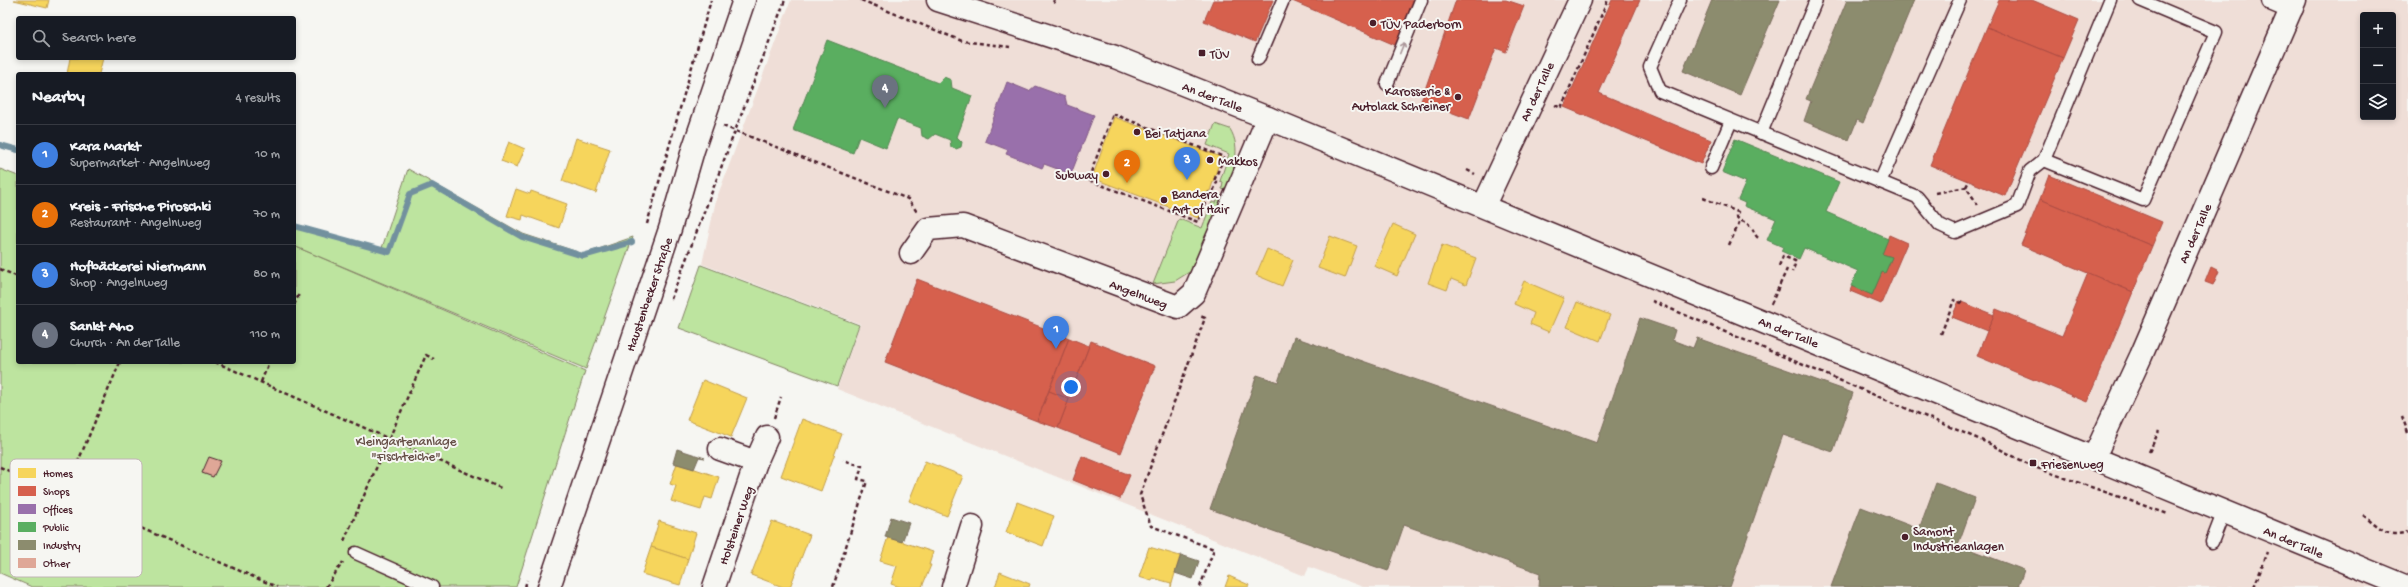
<!DOCTYPE html>
<html lang="en">
<head>
<meta charset="utf-8">
<style>
  :root { --surface:#171b24; --page:#242831; --text:#f1f3f6; --muted:#9ea1a6; --line:#363941; --accent:#a6949b }
  body { margin:0; font-family:"Gochi Hand",sans-serif; background:var(--page); color:var(--text) }
  .controls { position:absolute; right:12px; top:12px; display:grid; overflow:hidden; border-radius:4px; box-shadow:0 2px 6px #0003 }
  .controls button { width:36px; height:36px; display:grid; place-items:center; padding:0; border:0; border-bottom:1px solid var(--line); background:var(--surface); color:var(--text); font:20px sans-serif }
  .you { position:absolute; left:1071px; top:387px; width:14px; height:14px; margin:-10px; border:3px solid #fff; border-radius:50%; background:#1a73e8; box-shadow:0 0 0 6px #1a73e833 }
  .badge { display:grid; place-items:center; width:26px; height:26px; border-radius:50%; background:var(--accent); color:#fff; font-size:13px; font-weight:700 }
  .pin { position:absolute; translate:-50% -33px; filter:drop-shadow(0 1px 2px #0008) }
  .pin::after { content:''; position:absolute; top:21px; width:14px; height:12px; background:inherit; clip-path:polygon(0 0,100% 0,50% 100%) }
  .list { margin:0; padding:0; list-style:none }
  h2 { display:flex; justify-content:space-between; align-items:center; height:52px; margin:0; padding:0 16px; font-size:17px }
  h2 small { font-size:13px; font-weight:400; color:var(--muted) }
  .list li { display:grid; grid-template-columns:26px 1fr auto; gap:12px; align-items:center; box-sizing:border-box; height:60px; padding:0 16px; border-top:1px solid var(--line) }
  .list b { display:block; font-size:15px; white-space:nowrap }
  .list p { margin:0; font-size:13px; white-space:nowrap; color:var(--muted) }
  .list em { font-size:13px; font-style:normal; color:var(--muted) }
  .icon { flex:none; width:22px; height:22px; fill:none; stroke:currentColor; stroke-width:2; stroke-linecap:round; stroke-linejoin:round }
  .map { position:relative; flex:none; width:2408px; height:587px; overflow:hidden }
  .search { position:absolute; background:var(--surface); box-shadow:0 2px 6px #0003; left:16px; top:16px; width:280px; height:44px; display:flex; align-items:center; gap:10px; box-sizing:border-box; padding:0 14px; border-radius:4px; color:var(--muted); font-size:15px }
  .panel { position:absolute; background:var(--surface); box-shadow:0 2px 6px #0003; left:16px; top:72px; width:280px; height:292px; border-radius:4px }
  .map>svg:first-child { display:block }
  .built { fill:#efded7; fill-rule:evenodd }
  .green { fill:#bde49f; stroke:#848265 }
  .homes { fill:#f6d55c; stroke:#c29e4d }
  .shops { fill:#d6604d; stroke:#ac4c43 }
  .offices { fill:#9970ab; stroke:#815885 }
  .public { fill:#5aae61; stroke:#558351 }
  .industry { fill:#8c8c6e; stroke:#786b5a }
  .lines { fill:none; stroke-linecap:round; stroke-linejoin:round }
  .stream { stroke:#72909e; stroke-width:6 }
  .building { fill:#dfa797; stroke:#4a1f2b }
  .service-casing { stroke:#4a1f2b; stroke-width:15 }
  .minor-casing { stroke:#4a1f2b; stroke-width:25 }
  .tertiary-casing { stroke:#4a1f2b; stroke-width:25 }
  .path { stroke:#4a1f2b; stroke-width:2.5; stroke-dasharray:4 3; stroke-linecap:butt }
  .service { stroke:#f6f6f2; stroke-width:12 }
  .minor { stroke:#f6f6f2; stroke-width:22 }
  .tertiary { stroke:#f6f6f2; stroke-width:22 }
  .oneway { stroke:#a99598 }
  .poi-dot { fill:#4a1f2b; stroke:#f6f6f2; stroke-width:1.5 }
  .labels { text-anchor:middle; stroke-width:4; stroke-linejoin:round; paint-order:stroke }
  .poi-label { font-size:13px; fill:#4a1f2b; stroke:#f6f6f2; text-anchor:start }
  .street-label { font-size:13px; fill:#4a1f2b; stroke:#f6f6f2 }
  .park-label { font-size:13px; fill:#675048; stroke:#f6f6f2 }
  .key { fill:#f6f6f2; stroke:#c2b6b6; stroke-width:1 }
  .key-label { font-size:11px; fill:#4a1f2b }
</style>
</head>
<body>
<div class="map">
<svg width="2408" height="587" viewBox="0 0 2408 587">
  <rect width="100%" height="100%" fill="#f6f6f2"/>
  <filter id="ink" filterUnits="userSpaceOnUse"><feTurbulence type="fractalNoise" baseFrequency=".025" numOctaves="2"/><feDisplacementMap in="SourceGraphic" scale="8" xChannelSelector="R" yChannelSelector="G"/><feConvolveMatrix kernelMatrix="1 2 1 2 8 2 1 2 1" color-interpolation-filters="sRGB"/></filter>
  <g filter="url(#ink)">
    <path class="built" d="M791,0H2408V587H1363L1309,567L1305,576L837,389L860,324L702,264L716,200ZM2363,15H2393V117H2363ZM1216,203L1175,281L1179,219L1202,228Z"/>
    <g class="green">
      <path d="M1215,124L1230,129C1242,149 1233,169 1228,191L1222,189L1223,182L1220,181L1229,154L1207,145Z"/>
      <polygon points="0,169 18,176 18,362 294,362 294,246 585,371 516,587 32,587 0,573"/>
      <polygon points="408,169 523,234 584,254 633,237 586,369 294,246 294,225 381,251"/>
      <polygon points="1219,195 1225,197 1194,269 1175,281 1153,284 1179,219 1202,228 1212,202 1216,203"/>
      <polygon points="701,265 859,325 837,386 679,328"/>
    </g>
    <g class="homes">
      <polygon points="14,0 49,0 47,8"/>
      <polygon points="70,58 103,58 99,74 67,74"/>
      <polygon points="1114,117 1221,157 1210,191 1208,191 1198,218 1092,178"/>
      <polygon points="576,138 610,149 596,193 562,181"/>
      <polygon points="509,142 525,149 517,167 501,161"/>
      <polygon points="516,189 530,194 531,191 567,204 559,228 523,215 522,220 507,216"/>
      <polygon points="1393,224 1415,234 1397,276 1374,266"/>
      <polygon points="1330,236 1357,246 1345,278 1318,268"/>
      <polygon points="1442,245 1476,258 1466,285 1451,279 1447,290 1428,283"/>
      <polygon points="1267,249 1293,260 1282,286 1256,275"/>
      <polygon points="1524,281 1564,298 1549,332 1530,324 1534,313 1514,304"/>
      <polygon points="1577,302 1610,315 1600,341 1567,327"/>
      <polygon points="703,380 747,398 731,437 687,420"/>
      <polygon points="802,419 842,434 821,491 781,476"/>
      <polygon points="925,461 963,476 947,516 909,501"/>
      <polygon points="677,463 719,477 712,499 705,497 701,510 671,501 676,486 670,484"/>
      <polygon points="1017,502 1054,516 1043,546 1006,532"/>
      <polygon points="659,521 696,533 688,559 651,547"/>
      <polygon points="772,521 810,535 790,587 783,587 751,575"/>
      <polygon points="888,537 933,552 929,565 931,565 922,587 900,587 891,584 897,566 880,561"/>
      <polygon points="651,547 688,559 680,585 642,574"/>
      <polygon points="1149,547 1180,556 1171,587 1171,583 1153,578 1152,581 1139,577"/>
      <polygon points="1000,572 1030,584 1029,587 995,587"/>
      <polygon points="1229,576 1249,585 1248,587 1225,587"/>
    </g>
    <g class="shops">
      <polygon points="1213,0 1273,0 1255,42 1204,21"/>
      <polygon points="1290,0 1414,0 1395,45"/>
      <polygon points="1456,0 1506,0 1524,6 1506,52 1496,48 1469,119 1421,101"/>
      <polygon points="1612,0 1640,0 1599,93 1711,140 1701,164 1564,107"/>
      <polygon points="1999,0 2032,0 2079,20 2063,58 1987,27"/>
      <polygon points="1987,27 2063,58 2005,196 1930,165"/>
      <polygon points="2049,175 2162,222 2152,246 2040,199"/>
      <polygon points="2040,199 2152,246 2133,292 2021,245"/>
      <polygon points="1889,235 1907,243 1881,304 1850,291 1852,286 1872,295 1882,272 1885,273 1892,257 1882,254"/>
      <polygon points="2211,267 2219,271 2213,285 2205,282"/>
      <polygon points="2088,273 2133,292 2087,402 1977,356 1996,309 2062,336"/>
      <polygon points="917,279 1069,338 1037,421 885,362"/>
      <polygon points="1959,301 1994,315 1987,331 1952,317"/>
      <polygon points="1069,338 1089,346 1069,399 1049,391"/>
      <polygon points="1091,341 1155,366 1121,453 1058,428"/>
      <polygon points="1049,391 1069,399 1058,428 1037,421"/>
      <polygon points="1082,456 1130,475 1120,499 1073,480"/>
    </g>
    <polygon class="offices" points="1007,82 1029,91 1035,86 1065,97 1067,105 1094,115 1071,174 1044,164 1042,168 1006,154 1008,150 985,141"/>
    <g class="public">
      <polygon points="827,40 938,83 944,77 951,80 952,88 972,96 957,137 962,142 961,147 956,149 951,147 950,140 935,134 929,139 922,136 921,128 897,119 886,148 859,137 853,153 793,130"/>
      <polygon points="1735,139 1839,182 1826,212 1888,239 1882,254 1892,257 1885,273 1882,272 1872,295 1851,286 1858,271 1804,248 1799,259 1781,251 1783,247 1767,240 1776,219 1744,206 1745,203 1738,200 1746,182 1722,172"/>
    </g>
    <g class="industry">
      <polygon points="1712,0 1780,0 1740,95 1683,71"/>
      <polygon points="1847,0 1914,0 1863,123 1857,120 1849,140 1804,121 1811,101 1806,99"/>
      <polygon points="1640,318 1675,330 1672,340 1693,348 1697,338 1853,393 1833,452 1783,435 1730,587 1539,587 1540,573 1404,525 1388,571 1210,509 1257,375 1278,382 1294,337 1597,443"/>
      <polygon points="677,449 705,458 699,457 694,469 677,464 673,463"/>
      <polygon points="1936,483 1975,498 1958,545 2024,570 2018,587 1831,587 1861,507 1919,529"/>
      <polygon points="891,517 909,523 902,542 885,537"/>
      <polygon points="1181,555 1199,561 1193,579 1175,573"/>
    </g>
    <g class="lines">
      <g class="stream">
        <polyline points="0,145 18,150"/>
        <polyline points="294,226 389,252 410,194 432,185 522,237 583,256 632,242"/>
      </g>
    </g>
    <polygon class="building" points="209,457 221,461 213,477 202,473"/>
    <g class="lines">
      <g class="service-casing">
        <g id="service">
          <polyline points="1680,0 1650,67 1660,91 1917,197 1940,225 1955,232 2017,206 2030,171 2044,160 2110,0"/>
          <polyline points="1258,59 1283,0"/>
          <polyline points="1387,84 1421,0"/>
          <polyline points="1761,133 1816,0"/>
          <polyline points="2044,160 2143,200 2216,32 2140,0"/>
          <polyline points="1711,168 1731,121"/>
          <polyline points="1880,182 1960,0"/>
          <polyline points="2212,542 2224,511"/>
          <polyline points="356,553 432,587"/>
        </g>
      </g>
      <g class="minor-casing">
        <g id="minor">
          <polyline points="2273,0 2292,8"/>
          <polyline points="1484,205 1580,0"/>
          <polyline points="911,253 928,229 963,226 1178,307 1194,293 1268,118"/>
          <polyline points="720,449 756,462"/>
          <polyline points="2094,457 2141,356 2295,0"/>
          <polyline points="549,587 670,229 693,150 744,0"/>
          <polyline points="714,587 756,462 767,437"/>
          <polyline points="953,587 972,526"/>
        </g>
      </g>
      <g class="tertiary-casing">
        <polyline id="tertiary" points="938,0 1115,57 1268,118 2407,587"/>
      </g>
      <g class="path">
        <polyline points="861,0 962,41 1010,47"/>
        <polyline points="1053,0 1056,5"/>
        <polyline points="1555,105 1561,108 1608,0"/>
        <polygon points="1113,114 1224,157 1214,181 1217,182 1212,194 1209,193 1198,222 1088,180"/>
        <polyline points="723,126 908,199 917,212"/>
        <polyline points="1467,170 1475,174"/>
        <polyline points="1966,187 1969,181"/>
        <polyline points="1935,193 1966,187 1978,205"/>
        <path d="M1703,198L1738,212L1736,216C1740,222 1745,221 1750,226C1755,231 1754,236 1760,239"/>
        <polyline points="647,224 711,0"/>
        <polyline points="1729,245 1740,221"/>
        <polyline points="1779,266 1783,256 1795,261 1796,262 1792,272"/>
        <polyline points="0,269 18,277"/>
        <polyline points="671,299 785,0"/>
        <polyline points="1652,301 1988,443 2034,467 2168,514"/>
        <polyline points="1771,304 1787,269"/>
        <polyline points="294,305 299,294"/>
        <polyline points="1941,334 1954,300 1962,303"/>
        <polyline points="215,362 503,489"/>
        <polyline points="261,382 269,362"/>
        <polyline points="2402,416 2408,433"/>
        <polyline points="774,418 781,397"/>
        <polyline points="2149,452 2159,431"/>
        <polyline points="0,467 277,587"/>
        <polyline points="64,495 120,362"/>
        <path d="M2363,515C2380,529 2386,538 2408,532"/>
        <polyline points="344,541 426,355 434,359"/>
        <polyline points="326,587 343,562"/>
        <polyline points="525,587 527,580"/>
        <polyline points="833,587 867,481 858,479 862,466 843,460"/>
        <polyline points="1200,587 1214,549 1151,526 1140,495 1205,318 1200,316"/>
        <polyline points="2254,587 2268,552"/>
      </g>
      <use href="#service" class="service"/>
      <use href="#minor" class="minor"/>
      <use href="#tertiary" class="tertiary"/>
    </g>
    <defs><path id="oneway-shaft" d="M-6 0H5M1.5-3L5.5 0L1.5 3" fill="none" stroke-width="1.6" stroke-linecap="round" stroke-linejoin="round"/></defs>
    <use class="oneway" href="#oneway-shaft" transform="translate(1402 48) rotate(-68)"/>
  </g>
  <g class="poi-dot">
    <circle cx="1373" cy="23" r="4"/>
    <rect x="1198" y="49" width="8" height="8" rx="2"/>
    <circle cx="1458" cy="97" r="4"/>
    <circle cx="1137" cy="132" r="4"/>
    <circle cx="1210" cy="160" r="4"/>
    <circle cx="1106" cy="174" r="4"/>
    <circle cx="1164" cy="200" r="4"/>
    <rect x="2029" y="459" width="8" height="8" rx="2"/>
    <circle cx="1905" cy="537" r="4"/>
  </g>
  <g class="labels">
    <g class="poi-label">
      <text x="1381" y="28">TÜV Paderborn</text>
      <text x="1210" y="58">TÜV</text>
      <text x="1450" y="95" text-anchor="end">Karosserie &amp;<tspan x="1450" dy="15">Autolack Schreiner</tspan></text>
      <text x="1145" y="137">Bei Tatjana</text>
      <text x="1218" y="165">Makkos</text>
      <text x="1098" y="179" text-anchor="end">Subway</text>
      <text x="1172" y="198">Bandera<tspan x="1172" dy="15">Art of Hair</tspan></text>
      <text x="2041" y="468">Friesenweg</text>
      <text x="1913" y="535">Samont<tspan x="1913" dy="15">Industrieanlagen</tspan></text>
    </g>
    <g class="street-label">
      <text transform="translate(1536 91) rotate(-65)" y="5">An der Talle</text>
      <text transform="translate(1213 96) rotate(21)" y="5">An der Talle</text>
      <text transform="translate(2194 233) rotate(-66)" y="5">An der Talle</text>
      <text transform="translate(1139 293) rotate(21)" y="5">Angelnweg</text>
      <text transform="translate(648 294) rotate(-71)" y="5">Haustenbecker Straße</text>
      <text transform="translate(1789 331) rotate(22)" y="5">An der Talle</text>
      <text transform="translate(735 525) rotate(-71)" y="5">Holsteiner Weg</text>
      <text transform="translate(2294 541) rotate(23)" y="5">An der Talle</text>
    </g>
    <g class="park-label">
      <text x="406" y="445">Kleingartenanlage<tspan x="406" dy="15">"Fischteiche"</tspan></text>
    </g>
  </g>
  <rect x="10" y="459" width="132" height="118" rx="6" class="key"/>
  <rect x="18" y="468" width="18" height="10" fill="#f6d55c"/>
  <rect x="18" y="486" width="18" height="10" fill="#d6604d"/>
  <rect x="18" y="504" width="18" height="10" fill="#9970ab"/>
  <rect x="18" y="522" width="18" height="10" fill="#5aae61"/>
  <rect x="18" y="540" width="18" height="10" fill="#8c8c6e"/>
  <rect x="18" y="558" width="18" height="10" fill="#dfa797"/>
  <g class="key-label">
    <text x="43" y="477">Homes</text>
    <text x="43" y="495">Shops</text>
    <text x="43" y="513">Offices</text>
    <text x="43" y="531">Public</text>
    <text x="43" y="549">Industry</text>
    <text x="43" y="567">Other</text>
  </g>
</svg>
<div class="controls">
<button>+</button>
<button>−</button>
<button><svg class="icon" aria-label="layers" viewBox="0 0 24 24"><path d="M12 4l9 5-9 5-9-5zM3 14l9 5 9-5"/></svg></button>
</div>
<div class="you"></div>
<div class="pin badge" style="left:1056px;top:349px;background:#3f7fe0">1</div>
<div class="pin badge" style="left:1127px;top:183px;background:#e8710a">2</div>
<div class="pin badge" style="left:1187px;top:180px;background:#3f7fe0">3</div>
<div class="pin badge" style="left:885px;top:108px;background:#6b7280">4</div>
<div class="search"><svg class="icon" aria-label="search" viewBox="0 0 24 24"><circle cx="10" cy="10" r="6"/><path d="M15 15l6 6"/></svg>Search here</div>
<section class="panel">
<h2>Nearby<small>4 results</small></h2>
<ul class="list">
<li><span class="badge" style="background:#3f7fe0">1</span><div><b>Kara Markt</b><p>Supermarket · Angelnweg</p></div><em>10 m</em></li>
<li><span class="badge" style="background:#e8710a">2</span><div><b>Kreis - Frische Piroschki</b><p>Restaurant · Angelnweg</p></div><em>70 m</em></li>
<li><span class="badge" style="background:#3f7fe0">3</span><div><b>Hofbäckerei Niermann</b><p>Shop · Angelnweg</p></div><em>80 m</em></li>
<li><span class="badge" style="background:#6b7280">4</span><div><b>Sankt Aho</b><p>Church · An der Talle</p></div><em>110 m</em></li>
</ul>
</section>
</div>
</body>
</html>
